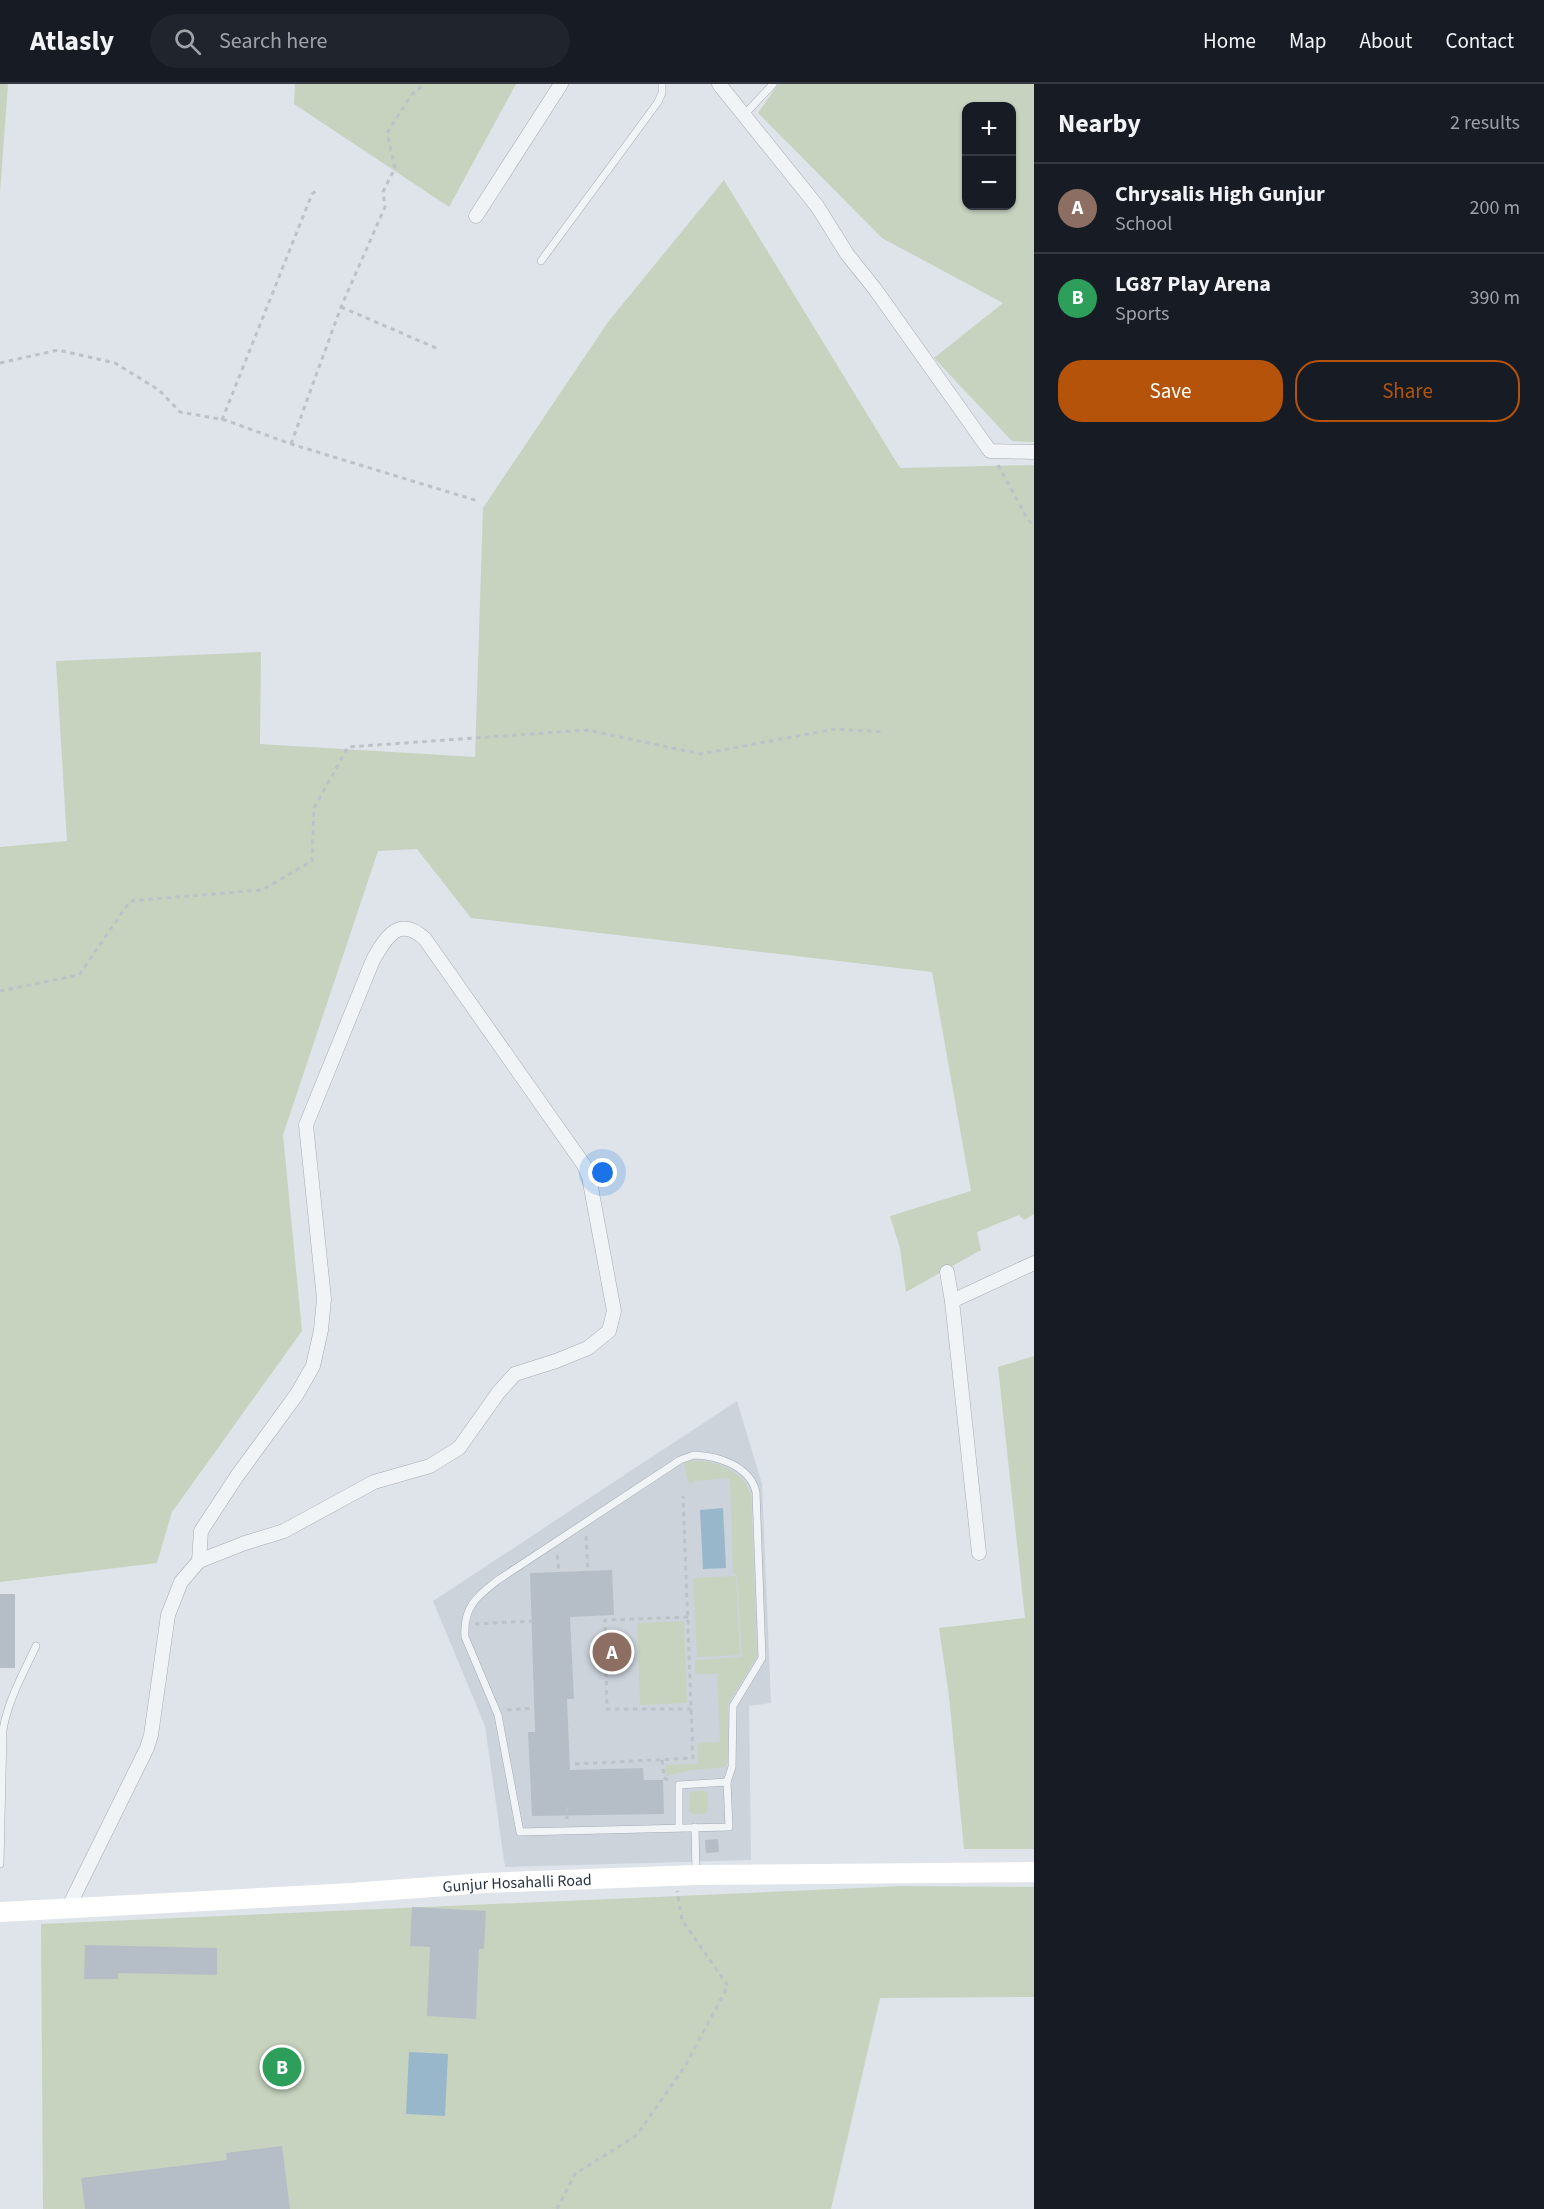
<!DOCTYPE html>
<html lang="en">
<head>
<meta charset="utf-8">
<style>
  :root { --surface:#171b24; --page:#20242c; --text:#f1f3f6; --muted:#9ea1a6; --line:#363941; --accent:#b45309 }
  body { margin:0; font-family:"Source Sans 3",sans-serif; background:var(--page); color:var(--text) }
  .controls { position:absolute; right:18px; top:18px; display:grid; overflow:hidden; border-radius:12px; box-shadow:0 2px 4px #0004 }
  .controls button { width:54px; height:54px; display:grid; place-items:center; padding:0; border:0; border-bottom:2px solid var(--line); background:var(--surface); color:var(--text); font:30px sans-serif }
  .you { position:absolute; left:603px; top:1089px; width:21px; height:21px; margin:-15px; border:4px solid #fff; border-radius:50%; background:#1a73e8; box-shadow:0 0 0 9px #1a73e833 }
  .badge { display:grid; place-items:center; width:39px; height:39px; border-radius:50%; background:var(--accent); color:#fff; font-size:20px; font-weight:700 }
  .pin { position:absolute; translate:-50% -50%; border:3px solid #fff; box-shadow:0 2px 6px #0006 }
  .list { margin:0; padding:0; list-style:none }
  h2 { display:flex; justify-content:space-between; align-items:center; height:78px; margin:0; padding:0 24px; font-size:26px }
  h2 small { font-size:20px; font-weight:400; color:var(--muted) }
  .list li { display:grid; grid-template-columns:39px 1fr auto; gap:18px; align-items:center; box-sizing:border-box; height:90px; padding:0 24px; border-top:2px solid var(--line) }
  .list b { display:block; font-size:22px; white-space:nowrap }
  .list p { margin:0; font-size:20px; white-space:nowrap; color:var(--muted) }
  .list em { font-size:20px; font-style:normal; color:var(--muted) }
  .actions { display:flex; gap:12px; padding:18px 24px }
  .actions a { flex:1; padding:14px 0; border:2px solid var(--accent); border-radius:24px; text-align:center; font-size:21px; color:var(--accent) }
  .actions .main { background:var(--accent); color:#fff }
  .icon { flex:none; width:33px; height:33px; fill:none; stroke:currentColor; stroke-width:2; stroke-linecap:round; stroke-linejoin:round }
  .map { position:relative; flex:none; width:1034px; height:2125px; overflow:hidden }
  header { display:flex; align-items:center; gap:36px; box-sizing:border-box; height:84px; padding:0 30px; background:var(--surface); border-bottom:2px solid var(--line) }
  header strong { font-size:28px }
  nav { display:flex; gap:33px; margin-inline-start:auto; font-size:21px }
  .search { width:420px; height:54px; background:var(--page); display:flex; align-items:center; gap:15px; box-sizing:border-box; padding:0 21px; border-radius:33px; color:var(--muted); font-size:22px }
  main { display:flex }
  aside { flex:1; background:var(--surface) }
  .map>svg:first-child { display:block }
  .built { fill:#ccd3db }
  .green { fill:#c7d3bf; fill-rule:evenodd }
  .water { fill:#98b7cb }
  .building { fill:#b5bec6 }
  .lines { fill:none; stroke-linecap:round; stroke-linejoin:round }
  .lane-casing { stroke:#a3abb3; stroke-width:8 }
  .street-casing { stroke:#a3abb3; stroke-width:15 }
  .path { stroke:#bcc2c7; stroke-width:3; stroke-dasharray:4.5 4.5; stroke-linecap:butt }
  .lane { stroke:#f1f4f7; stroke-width:7 }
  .street { stroke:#f1f4f7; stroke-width:14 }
  .secondary { stroke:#fff; stroke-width:20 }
  .labels { text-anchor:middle; stroke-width:4.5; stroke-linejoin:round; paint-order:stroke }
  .street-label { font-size:16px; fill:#273340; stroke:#eef2f6 }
</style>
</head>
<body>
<header>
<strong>Atlasly</strong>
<div class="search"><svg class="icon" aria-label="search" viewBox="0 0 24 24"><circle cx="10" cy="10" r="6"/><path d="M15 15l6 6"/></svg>Search here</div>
<nav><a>Home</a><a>Map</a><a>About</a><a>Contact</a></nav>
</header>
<main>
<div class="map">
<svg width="1034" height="2125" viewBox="0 0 1034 2125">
  <rect width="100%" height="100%" fill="#dee4e9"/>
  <polygon class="built" points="737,1317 762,1400 771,1619 749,1622 751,1776 505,1783 485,1642 433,1517"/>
  <g class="green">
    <polygon points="0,0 8,0 0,109"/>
    <polygon points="295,0 516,0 449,123 294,20"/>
    <path d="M778,0H1034V358L1012,357L934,274L1003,219L882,154L758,29ZM966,22H1011V122H966Z"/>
    <polygon points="724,96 900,384 1034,381 1034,1130 1024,1136 1019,1131 977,1148 981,1166 906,1208 900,1164 890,1132 971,1107 932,888 471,834 417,765 378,767 283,1051 302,1247 172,1428 157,1479 0,1498 0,763 67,757 56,577 261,568 260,660 475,673 483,424 608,238"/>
    <polygon points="1034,1272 1034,1765 964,1765 949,1612 939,1544 1025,1534 998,1283"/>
    <path d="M700,1377C721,1378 746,1390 751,1412L757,1572L728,1620V1679L725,1683L691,1686L666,1692L665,1681L697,1680L698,1659L720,1658L717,1590H695V1576L742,1573L737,1491L733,1490L730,1394L694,1397V1400L688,1399L684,1378Z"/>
    <polygon points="736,1492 740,1571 697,1573 693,1494"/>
    <polygon points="684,1537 687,1619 640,1621 637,1539"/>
    <polygon points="693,1707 704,1707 708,1710 708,1727 705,1730 693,1730 689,1728 690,1710"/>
    <polygon points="904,1802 1034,1803 1034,1913 880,1914 831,2125 43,2125 41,1840"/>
  </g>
  <g class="water">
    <polygon points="723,1424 726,1484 703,1485 700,1426"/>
    <polygon points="409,1968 448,1970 445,2032 406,2030"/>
  </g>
  <g class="building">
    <polygon points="612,1486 614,1531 570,1533 574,1615 567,1615 570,1686 643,1684 644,1696 663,1696 664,1730 532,1732 528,1648 535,1648 530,1489"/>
    <rect x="0" y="1510" width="15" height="74"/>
    <polygon points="718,1755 719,1768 706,1769 705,1756"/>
    <polygon points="412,1823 486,1827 484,1865 479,1865 476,1935 427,1932 430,1863 410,1862"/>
    <polygon points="85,1861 217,1864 217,1891 118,1889 118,1895 84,1895"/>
    <polygon points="282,2062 290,2125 85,2125 81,2094 227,2076 226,2069"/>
  </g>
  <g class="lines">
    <g class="lane-casing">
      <g id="lane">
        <polyline points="744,31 773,0"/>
        <polyline points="541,177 658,18 662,9 662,0"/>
        <path d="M694,1371C718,1372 750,1382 756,1408L762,1574L733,1622L732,1683L727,1698L729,1743L520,1748L498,1631L465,1553C463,1523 476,1513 498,1496L680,1376Z"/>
        <polyline points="679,1743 679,1701 727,1698"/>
        <polyline points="695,1743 696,1788"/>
        <path d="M0,1780L3,1646C8,1616 23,1590 36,1562"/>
      </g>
    </g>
    <g class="street-casing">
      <g id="street">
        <polyline points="719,0 817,122 847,170 875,205 990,367 1034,368"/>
        <polyline points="476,132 561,0"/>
        <polyline points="947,1188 952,1217 979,1469"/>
        <polyline points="952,1217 1034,1179"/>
        <path d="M68,1824L147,1664L151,1651L168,1531L181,1498L199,1477L245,1459L284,1447L374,1398L430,1382L459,1364L498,1309L515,1290L556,1277L588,1264L609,1247L614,1227L589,1093L584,1081L425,855C399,831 386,853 373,876L306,1041L324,1215L321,1246L313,1282L297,1310L237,1392L201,1447L199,1477"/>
      </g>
    </g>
    <g class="path">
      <polyline points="341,223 436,264"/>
      <polyline points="0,279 58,266 115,279 159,306 180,328 225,336 291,360 478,417"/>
      <polyline points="222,336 312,110 318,105"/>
      <polyline points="291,360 341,223 385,123 383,108 395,84 387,49 412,10 425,0"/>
      <polyline points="998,381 1027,434 1034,442"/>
      <polyline points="0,907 79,891 130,817 262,806 312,777 314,724 348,663 587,646 701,670 835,645 882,648"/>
      <polyline points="586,1452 588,1487"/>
      <polyline points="557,1471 559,1488"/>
      <polyline points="688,1533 605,1536 607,1625 691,1625"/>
      <polyline points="475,1540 532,1537"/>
      <polyline points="507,1626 534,1624"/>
      <polyline points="662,1676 664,1694 670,1697"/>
      <polyline points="575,1680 693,1674 683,1412"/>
      <polyline points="567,1723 567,1735"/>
      <polyline points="557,2125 575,2090 637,2051 685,1982 728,1902 682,1836 677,1807"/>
    </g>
    <use href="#lane" class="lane"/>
    <use href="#street" class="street"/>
    <path class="secondary" id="s1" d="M0,1828L351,1809L485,1799L696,1791L1034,1788"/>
  </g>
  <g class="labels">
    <g class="street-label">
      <text dy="6" stroke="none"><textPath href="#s1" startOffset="518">Gunjur Hosahalli Road</textPath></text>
    </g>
  </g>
</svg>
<div class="controls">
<button>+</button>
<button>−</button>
</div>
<div class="you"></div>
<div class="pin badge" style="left:612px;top:1568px;background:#8d6e63">A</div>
<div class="pin badge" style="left:282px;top:1983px;background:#2e9e5b">B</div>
</div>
<aside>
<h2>Nearby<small>2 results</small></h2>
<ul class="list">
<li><span class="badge" style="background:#8d6e63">A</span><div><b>Chrysalis High Gunjur</b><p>School</p></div><em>200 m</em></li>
<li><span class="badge" style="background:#2e9e5b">B</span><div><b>LG87 Play Arena</b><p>Sports</p></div><em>390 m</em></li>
</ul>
<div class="actions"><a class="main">Save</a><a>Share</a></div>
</aside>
</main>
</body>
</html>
